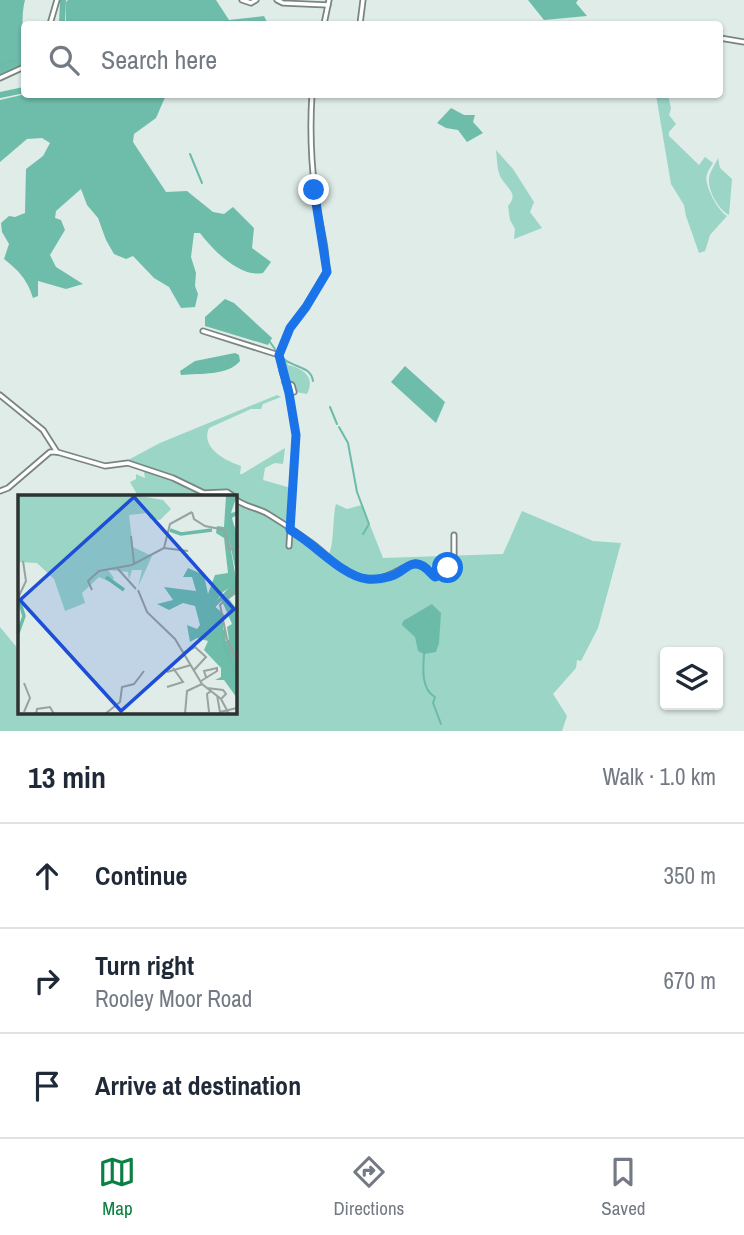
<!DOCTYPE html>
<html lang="en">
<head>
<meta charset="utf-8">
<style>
  :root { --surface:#fff; --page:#f2f2f3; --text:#1f2937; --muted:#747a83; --line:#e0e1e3; --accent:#0b8043 }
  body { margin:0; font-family:"Archivo Narrow",sans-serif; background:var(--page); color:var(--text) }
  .controls { position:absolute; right:21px; bottom:21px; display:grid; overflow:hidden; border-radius:7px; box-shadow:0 2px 5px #0004 }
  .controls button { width:63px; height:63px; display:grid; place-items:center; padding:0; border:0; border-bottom:2px solid var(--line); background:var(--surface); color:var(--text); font:35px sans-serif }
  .stop { position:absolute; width:21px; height:21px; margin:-16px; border:5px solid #1a73e8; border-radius:50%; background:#fff }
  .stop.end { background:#1a73e8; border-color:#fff; box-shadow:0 2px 7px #0008 }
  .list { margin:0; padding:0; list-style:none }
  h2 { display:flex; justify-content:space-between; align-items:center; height:91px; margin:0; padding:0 28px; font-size:30px }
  h2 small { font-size:23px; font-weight:400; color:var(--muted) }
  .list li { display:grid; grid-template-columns:46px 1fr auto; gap:21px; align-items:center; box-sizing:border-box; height:105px; padding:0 28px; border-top:2px solid var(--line) }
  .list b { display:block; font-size:26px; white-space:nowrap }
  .list p { margin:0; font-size:23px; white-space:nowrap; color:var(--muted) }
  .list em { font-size:23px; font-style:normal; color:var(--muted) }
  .icon { flex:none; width:38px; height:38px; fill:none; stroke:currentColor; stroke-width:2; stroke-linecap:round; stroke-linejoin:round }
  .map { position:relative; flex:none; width:744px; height:731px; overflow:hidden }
  .search { position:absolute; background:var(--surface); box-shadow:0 2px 5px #0004; left:21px; right:21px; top:21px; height:77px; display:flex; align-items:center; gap:18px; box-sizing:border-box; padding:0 24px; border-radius:7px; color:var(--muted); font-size:26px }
  .sheet { height:406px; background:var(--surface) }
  nav { display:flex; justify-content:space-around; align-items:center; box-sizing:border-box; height:98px; border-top:2px solid var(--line); background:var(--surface); font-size:19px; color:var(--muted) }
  nav a { display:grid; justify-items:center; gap:4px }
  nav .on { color:var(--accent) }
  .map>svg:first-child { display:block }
  .green { fill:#9ad5c5 }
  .forest { fill:#6ebdaa }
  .water { fill:#6cbba8 }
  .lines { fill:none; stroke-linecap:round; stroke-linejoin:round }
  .stream { stroke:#6cbba8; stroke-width:2 }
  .river { stroke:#6cbba8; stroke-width:6 }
  .minor-casing { stroke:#7a8582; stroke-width:7 }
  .minor { stroke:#fff; stroke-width:3.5 }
  .route { stroke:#1a73e8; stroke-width:9 }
  .inset-river { fill:none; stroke:#6cbba8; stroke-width:3.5 }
  .inset-road { fill:none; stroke:#98a29f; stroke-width:2 }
  .view { fill:#1d4ed8; fill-opacity:0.15; stroke:#1d4ed8; stroke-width:3.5 }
  .inset-edge { fill:none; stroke:#2e3231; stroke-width:3.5 }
</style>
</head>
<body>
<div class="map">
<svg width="744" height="731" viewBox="0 0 744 731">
  <rect width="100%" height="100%" fill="#dfece8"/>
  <g class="green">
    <path d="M656,95H668L671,108L669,115L676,124L669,132V136L699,165L705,157L713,163C711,167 708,170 707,174C703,184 718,211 727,216L710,235L705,251L699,253L686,216L684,205L671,184Z"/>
    <path d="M496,150L513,169L534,202L530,212L542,228L514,239L515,229L510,220L508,206C519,194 508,189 501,178C497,171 497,158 496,150Z"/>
    <path d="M718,158L720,168L732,179L729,215C718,209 705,187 710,174C712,168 716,163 718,158Z"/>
    <path d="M286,359L288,365C303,368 316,378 307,394L296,392V387L286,376L281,360Z"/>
    <path d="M277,395L281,397L263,404L261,409H251L209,428C200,448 226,461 241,466L240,474H242L285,448L283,464L275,463L265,468L263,480L291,488L288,531L301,537L327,558C335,547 332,519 336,504L347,509L362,505L383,558L503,554L522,511L593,541L621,543L598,628L581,661L577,660L576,668L553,694L567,716L562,731H0V627L19,650V712H234V496H138L130,482L136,479V474L145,478L143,466L128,460L160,443Z"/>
  </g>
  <g class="forest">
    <path d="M0,0H25C20,17 24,55 24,64L0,76Z"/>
    <polygon points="68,0 216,0 229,20 264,16 268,24 66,24 66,2"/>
    <polygon points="528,0 578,0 576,3 587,16 544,20"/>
    <path d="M26,94L166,95L156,118L134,134L133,142L166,192L187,191L213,212L224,214L233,207L254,228L252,248L271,262L263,273C240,278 213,250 200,233H194L191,257L196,273L195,286L198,294L195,307L181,308L169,287L154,278L133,256L126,259L114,254L106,240L98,218L87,205L81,189L56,211L55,218L61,220L65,230L50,255L56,267L83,284L66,289L38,281V296L33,298C27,279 19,271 4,259L9,244L2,232L1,223L9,216L15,217L25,213L26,169L43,156L50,143L42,138L27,139L0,162V100Z"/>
    <polygon points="451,108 464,115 475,115 473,122 483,133 467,142 458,130 446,128 437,123"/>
    <polygon points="405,366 445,402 436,423 391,382"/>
  </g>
  <g class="water">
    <polygon points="225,299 234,303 272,338 268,345 205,326 205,317"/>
    <path d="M235,353L239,355L240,361C228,376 200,373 181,375L180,371L195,361Z"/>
    <polygon points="432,604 441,613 439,643 436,652 424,654 418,651 415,637 402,625 403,621"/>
  </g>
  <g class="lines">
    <g class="stream">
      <polyline points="0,65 22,58"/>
      <polyline points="190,154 202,183"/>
      <polyline points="270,342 275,349"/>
      <path d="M284,359C294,368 311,366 313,381"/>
      <polyline points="330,407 337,424"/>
      <polyline points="339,427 348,443 357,492 369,524 363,534"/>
      <path d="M424,654C423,669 421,689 435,697L433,703L441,724"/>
    </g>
    <g class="river">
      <polyline points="62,24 63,0"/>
      <polyline points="0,95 24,90"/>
    </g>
    <g class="minor-casing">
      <g id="minor">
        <polyline points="242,0 251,3 256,0"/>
        <polyline points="277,0 283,3 328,5"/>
        <polyline points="50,24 57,0"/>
        <polyline points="324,24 329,0"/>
        <polyline points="360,24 363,0"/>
        <polyline points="720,38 744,42"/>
        <polyline points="0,78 24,67"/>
        <polyline points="203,331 279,355"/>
        <path d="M285,382L292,385L294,392L289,393L282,371L279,355L290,328L306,307L326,272C328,246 317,218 315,192C311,160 310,126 312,94"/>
        <polyline points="0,395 43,430 57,452"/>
        <polyline points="0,491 8,488 50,452 57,452 105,466 128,463 173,478 204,493 227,492 233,496"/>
        <path d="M234,498C243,507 257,507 268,514C283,523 298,533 313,544C329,556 345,576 366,579C386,582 399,567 416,563L438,577L454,563V535"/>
        <polyline points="289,546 296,435 289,393"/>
      </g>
    </g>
    <use href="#minor" class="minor"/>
  </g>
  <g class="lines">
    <path class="route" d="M314,190L327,272L306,307L290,328L279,355L289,393L296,435L290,530C313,542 343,577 367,579C375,580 387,578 394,575C404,571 411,559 423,566C428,569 431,574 435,577L448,568"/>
  </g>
  <g transform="translate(18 495)">
    <rect width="219" height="219" fill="#dfece8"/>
    <path d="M0,0H116L145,5L153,14L142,25L132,24L129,18L111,20L115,52L134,61L120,92L124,75H114L111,85L110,77L90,75L96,83L92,87L81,82L64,98L67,108L47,116L36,84L19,68L0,67Z" fill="#9ad5c5"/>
    <path d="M219,0L213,18L217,17L213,23L218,35L219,23V82L211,44L219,89L218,99L211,104L217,112L219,105V203L206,185H197L203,182V173L186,155L190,146L179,143L172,147L169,130L179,134L182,130L177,111L165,108L151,115L139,109L155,105L146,92L178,96L174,82H165L170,73L186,80L190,99L197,80L210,78L206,43L198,38L199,31L206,32L208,1ZM217,89L198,107L204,106L214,129L209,132L211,145L205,147L206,123L194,112L205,97Z" fill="#6ebdaa" fill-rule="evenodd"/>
    <path class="inset-river" d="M219,18L212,22L219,52M152,35L163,39L194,35M88,82L106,95M206,122L195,112L219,87M206,135V148L219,182M0,138L6,121L2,108"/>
    <path class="inset-road" d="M174,17L176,24L187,31L207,35M207,35L211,53L219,56M113,41L116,68M146,53L170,56M100,74L118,94M219,93L202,110L209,144L219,166M74,95L70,86L81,76L114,70L146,53L152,29L174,17M120,95L129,117L157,144L184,189L203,204L211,219M0,103L8,86L5,66M166,158L177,152L188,162L176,175M149,177L173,170M183,186L199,176V173L186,176L188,182M149,192L165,187L155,173M189,193L205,195L208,199L203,204M199,200L202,217L219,213M6,217L12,203L6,188M191,217L189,199L193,196M18,219L19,214L32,212L36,219M87,219L102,207L104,192L116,189L126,176M167,219L169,196L184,189"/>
    <path class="view" d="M116,2L216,114L103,216L2,105Z"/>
    <rect width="219" height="219" class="inset-edge"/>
  </g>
</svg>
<div class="controls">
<button><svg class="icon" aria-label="layers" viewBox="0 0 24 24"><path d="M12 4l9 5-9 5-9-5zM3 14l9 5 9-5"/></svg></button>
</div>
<div class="stop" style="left:448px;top:568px"></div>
<div class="stop end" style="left:314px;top:190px"></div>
<div class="search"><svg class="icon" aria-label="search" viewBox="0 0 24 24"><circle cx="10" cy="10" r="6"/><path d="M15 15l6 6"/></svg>Search here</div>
</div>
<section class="sheet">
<h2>13 min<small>Walk · 1.0 km</small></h2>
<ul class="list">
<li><svg class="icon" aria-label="ahead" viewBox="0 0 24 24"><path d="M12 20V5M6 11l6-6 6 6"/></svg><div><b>Continue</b></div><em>350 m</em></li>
<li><svg class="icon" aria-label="right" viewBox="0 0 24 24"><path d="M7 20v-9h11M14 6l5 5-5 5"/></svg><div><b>Turn right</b><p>Rooley Moor Road</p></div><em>670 m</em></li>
<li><svg class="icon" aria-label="arrive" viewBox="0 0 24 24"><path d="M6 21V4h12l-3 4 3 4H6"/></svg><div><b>Arrive at destination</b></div></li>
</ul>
</section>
<nav>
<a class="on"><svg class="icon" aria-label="map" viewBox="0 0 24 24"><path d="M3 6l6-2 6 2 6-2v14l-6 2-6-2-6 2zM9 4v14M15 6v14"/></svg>Map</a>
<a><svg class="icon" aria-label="directions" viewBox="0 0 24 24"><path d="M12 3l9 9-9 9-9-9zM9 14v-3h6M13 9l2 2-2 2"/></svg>Directions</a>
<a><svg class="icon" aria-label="saved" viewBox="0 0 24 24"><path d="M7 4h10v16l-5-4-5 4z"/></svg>Saved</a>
</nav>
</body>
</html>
